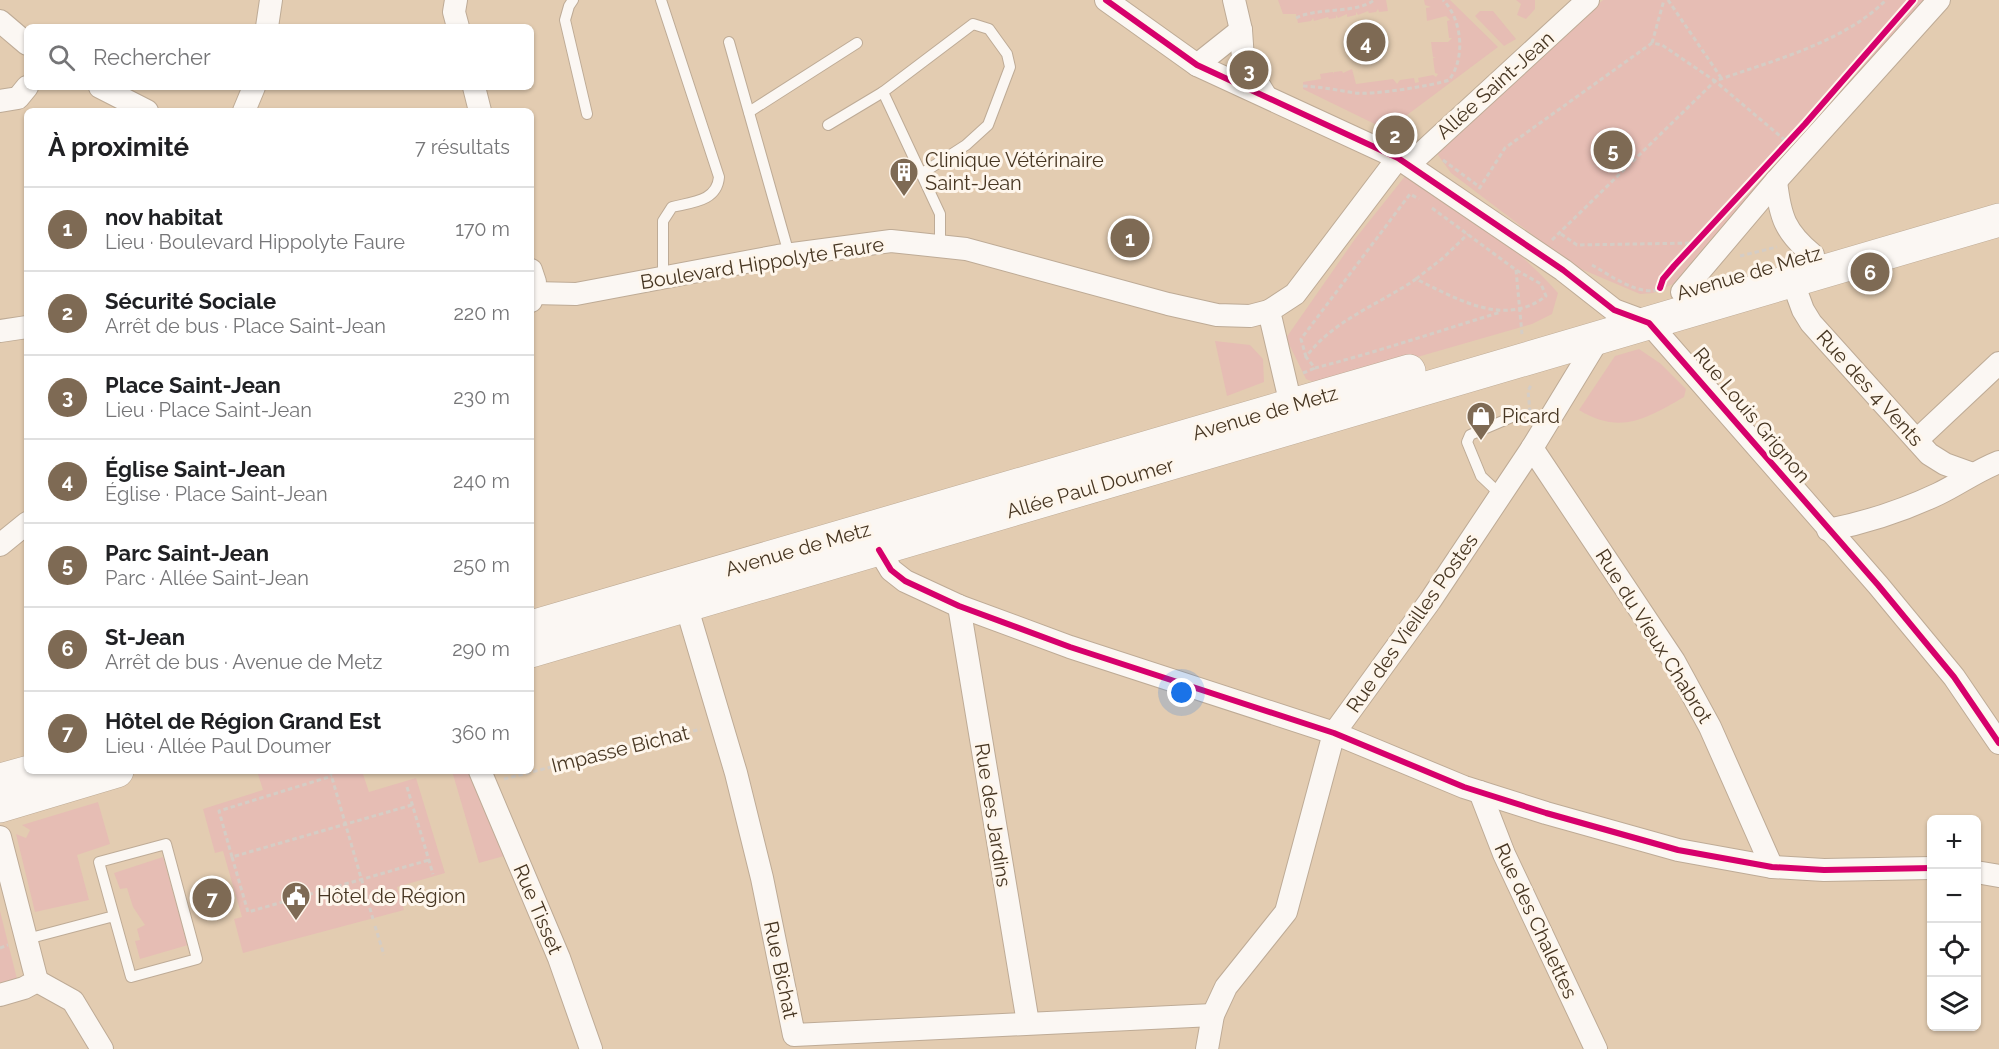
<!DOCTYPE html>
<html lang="fr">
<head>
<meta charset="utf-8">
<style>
  :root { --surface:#fff; --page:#f6f6f6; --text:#202124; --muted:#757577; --line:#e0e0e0; --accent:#7e6a54 }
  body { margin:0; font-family:Raleway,sans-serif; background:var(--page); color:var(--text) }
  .controls { position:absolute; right:18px; bottom:18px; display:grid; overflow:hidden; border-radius:9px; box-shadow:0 2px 4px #0004 }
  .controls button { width:54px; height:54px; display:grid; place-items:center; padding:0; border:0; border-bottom:2px solid var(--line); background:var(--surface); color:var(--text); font:30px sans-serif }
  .you { position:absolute; left:1182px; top:693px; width:21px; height:21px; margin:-15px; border:4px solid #fff; border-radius:50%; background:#1a73e8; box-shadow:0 0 0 9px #1a73e833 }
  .badge { display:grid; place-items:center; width:39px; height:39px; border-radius:50%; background:var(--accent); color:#fff; font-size:20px; font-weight:700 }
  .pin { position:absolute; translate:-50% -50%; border:3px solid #fff; box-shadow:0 2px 6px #0006 }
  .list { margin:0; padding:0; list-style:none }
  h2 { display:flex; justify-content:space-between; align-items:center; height:78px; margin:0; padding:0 24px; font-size:26px }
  h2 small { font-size:20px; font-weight:400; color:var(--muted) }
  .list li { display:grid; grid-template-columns:39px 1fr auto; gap:18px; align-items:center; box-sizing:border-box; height:84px; padding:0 24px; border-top:2px solid var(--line) }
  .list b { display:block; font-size:22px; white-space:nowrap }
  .list p { margin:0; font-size:20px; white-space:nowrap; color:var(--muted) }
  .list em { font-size:20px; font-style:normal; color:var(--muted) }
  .icon { flex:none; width:33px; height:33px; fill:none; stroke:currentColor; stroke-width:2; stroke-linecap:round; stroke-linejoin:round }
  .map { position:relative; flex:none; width:1999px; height:1049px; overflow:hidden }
  .search { position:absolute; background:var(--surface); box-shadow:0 2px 4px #0004; left:24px; top:24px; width:510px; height:66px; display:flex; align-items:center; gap:15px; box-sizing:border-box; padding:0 21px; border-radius:9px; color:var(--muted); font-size:22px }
  .panel { position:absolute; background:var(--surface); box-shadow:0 2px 4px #0004; left:24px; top:108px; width:510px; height:666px; border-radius:9px }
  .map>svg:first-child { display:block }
  .green { fill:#e6bdb4 }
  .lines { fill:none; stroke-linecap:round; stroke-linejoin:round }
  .service-casing { stroke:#beab96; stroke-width:12 }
  .minor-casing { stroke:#beab96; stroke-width:24 }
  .primary-casing { stroke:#beab96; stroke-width:34 }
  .path { stroke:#d5cdc5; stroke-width:3; stroke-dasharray:4.5 3; stroke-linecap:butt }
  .service { stroke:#fbf7f3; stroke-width:10 }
  .minor { stroke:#fbf7f3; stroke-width:22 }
  .primary { stroke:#fbf7f3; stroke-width:33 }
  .cycleway-casing { stroke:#fef6ec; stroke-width:10 }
  .cycleway { stroke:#d6006c; stroke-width:6 }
  .labels { text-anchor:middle; stroke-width:6; stroke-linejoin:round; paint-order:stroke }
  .street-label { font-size:20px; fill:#473622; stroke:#fef6ec }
  .poi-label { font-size:20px; fill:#473622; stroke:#fef6ec; text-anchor:start }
</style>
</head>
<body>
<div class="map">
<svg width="1999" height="1049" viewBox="0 0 1999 1049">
  <rect width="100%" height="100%" fill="#e3ccb1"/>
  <g class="green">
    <polygon points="1278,0 1386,0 1388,11 1379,12 1378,9 1376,12 1369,13 1368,11 1358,15 1356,12 1356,15 1347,17 1347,14 1338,18 1336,15 1336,18 1329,19 1328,17 1314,21 1313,18 1311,21 1298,23 1296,14 1283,14"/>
    <polygon points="1424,0 1450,0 1498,47 1387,130 1303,89 1303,82 1321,79 1320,74 1333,72 1334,74 1334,72 1342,71 1343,73 1352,69 1356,84 1393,79 1397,84 1400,80 1414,78 1415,83 1419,82 1418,78 1433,75 1436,77 1438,74 1435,73 1433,58 1436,58 1433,57 1431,42 1448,42 1452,38 1449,38 1447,21 1450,20 1446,16 1427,21 1426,8 1431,7 1425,5"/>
    <polygon points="1516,0 1535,0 1535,9 1526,19 1517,15 1521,4"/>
    <polygon points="1603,0 1931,0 1792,145 1673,284 1653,293 1640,294 1574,266 1451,173 1438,155 1440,143"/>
    <polygon points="1480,11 1493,11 1516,39 1504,46 1475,16"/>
    <path d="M1406,175C1461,209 1515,244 1558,293L1552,314L1532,324L1320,385L1306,379L1286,338L1355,239Z"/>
    <polygon points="1215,341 1250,345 1263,359 1264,382 1227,396"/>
    <path d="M1639,349L1661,364L1686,389L1684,397C1646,419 1620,435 1579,410L1615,356Z"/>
    <polygon points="257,771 362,771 369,792 416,778 445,873 397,887 404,910 243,953 234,919 242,917 223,851 215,853 203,809 263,790"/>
    <polygon points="452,771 471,771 504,856 479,863"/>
    <polygon points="98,802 110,844 77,855 89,900 35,912 16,834 26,838 30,830 22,825"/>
    <polygon points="163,857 188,945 140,959 135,941 140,940 137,929 145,925 133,907 127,888 120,889 114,873"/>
    <polygon points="0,911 17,979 0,984"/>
  </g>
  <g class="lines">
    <g class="service-casing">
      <g id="service">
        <polyline points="573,0 569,6 565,20 587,114"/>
        <path d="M661,0L719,177C717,201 693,202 672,207L663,221V277"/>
        <polyline points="729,42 789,254"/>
        <polyline points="749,112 857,43"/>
        <polyline points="828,125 883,92"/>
        <polyline points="921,174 966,145 988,125 1010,67 1007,54 989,29 973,24 883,92 940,214 940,246"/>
        <polyline points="1501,495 1481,476 1467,442 1470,435 1512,417"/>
        <polyline points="27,939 114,916 99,862 166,844 197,959 131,977 114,916"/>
      </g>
    </g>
    <g class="minor-casing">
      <g id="minor">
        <polyline points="456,0 454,12 458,27"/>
        <polyline points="1106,0 1197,65 1398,158 1563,270 1614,310 1649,323 1878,585 1954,677 1999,743"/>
        <polyline points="1234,0 1241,30 1243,59 1265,95"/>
        <polyline points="0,21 27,44"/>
        <polyline points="267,27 271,0"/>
        <polyline points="1197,65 1241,30"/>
        <polyline points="100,87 147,111"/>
        <polyline points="474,87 480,111"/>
        <polyline points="0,101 18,98 27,87"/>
        <polyline points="244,111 254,87"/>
        <polyline points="1398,158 1415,159 1588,0"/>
        <path d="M1776,181C1780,217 1785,232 1813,255"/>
        <polyline points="531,270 535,282 531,301"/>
        <polyline points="1792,280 1803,310 1811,323 1929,454 1945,464 1970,473"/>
        <polyline points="534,293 576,294 778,256 891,241 966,249 1168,304 1217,315 1250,316 1269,311"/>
        <polyline points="1698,308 1682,292 1776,181 1939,0"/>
        <polyline points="0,331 27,327"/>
        <polyline points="1291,405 1269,311 1295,294 1398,158"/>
        <polyline points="1917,440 1999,363"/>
        <polyline points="1532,448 1674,661 1710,727 1772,867"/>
        <path d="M1828,530C1864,523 1904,510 1938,494C1959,484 1976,471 1999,462"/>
        <polyline points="0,545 27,523"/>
        <polyline points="879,550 891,570 905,581 959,606 1070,647 1334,733 1464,787 1546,813 1678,850 1772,867 1824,870 1932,868"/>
        <polyline points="686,605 736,773 762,878 794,1035 1213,1015"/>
        <polyline points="959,606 1028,1023"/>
        <polyline points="480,771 559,958 591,1049"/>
        <polyline points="1480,792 1504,854 1596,1049"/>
        <polyline points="0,837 37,981 24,988 0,995"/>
        <polyline points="1976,872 1999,876"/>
        <polyline points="37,981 73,1001 102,1049"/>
        <polyline points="1207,1049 1213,1015 1226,987 1286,912 1334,733 1430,601 1532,448 1602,333"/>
      </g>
    </g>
    <g class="primary-casing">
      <g id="primary">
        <polyline points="531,627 1409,371"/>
        <polyline points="531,651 1999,220"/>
        <polyline points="0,780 33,771"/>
        <polyline points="0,806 117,771"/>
      </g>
    </g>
    <g class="path">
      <polyline points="1668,0 1722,79"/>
      <path d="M1296,18C1318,7 1357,14 1374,0"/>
      <polyline points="1652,43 1664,0"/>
      <path d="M1303,86C1321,87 1338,90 1355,93C1373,95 1432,86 1449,80C1466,58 1462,19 1443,0"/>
      <polyline points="1443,160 1481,188"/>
      <path d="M1479,189L1505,148L1652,43L1662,45L1715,81C1771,61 1843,43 1886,0"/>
      <path d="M1432,208L1516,270L1541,284L1546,296C1505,328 1457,299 1416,279C1380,304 1333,320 1306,357L1315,368C1377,352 1439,331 1501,312"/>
      <polyline points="1561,234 1577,245 1696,243"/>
      <polyline points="1552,240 1715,81 1786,141"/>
      <polyline points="1740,256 1777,247"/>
      <path d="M1592,265C1610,275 1643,300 1663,287"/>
      <polyline points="1516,270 1522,334"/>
      <polyline points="1416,279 1443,258 1468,234"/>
      <polyline points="1306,357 1301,339 1410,194 1419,199"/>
      <polyline points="1303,373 1315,368"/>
      <polyline points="1530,412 1528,391 1532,383"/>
      <polyline points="330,771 373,919"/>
      <polyline points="504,779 701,729"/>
      <polyline points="407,787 433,874"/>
      <polyline points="412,805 232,857 248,912 429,860"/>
      <polyline points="232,857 219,811 332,776"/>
      <polyline points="375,926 384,955"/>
      <polyline points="0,948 8,945"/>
    </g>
    <use href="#service" class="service"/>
    <use href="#minor" class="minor"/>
    <use href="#primary" class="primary"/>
    <g class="cycleway-casing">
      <g id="cycleway">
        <polyline points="1106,0 1197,65 1398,158 1563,270 1614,310 1649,323 1878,585 1954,677 1999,743"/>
        <polyline points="1660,288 1663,279 1674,266 1805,124 1913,0"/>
        <polyline points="879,550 891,570 905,581 959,606 1070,647 1334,733 1464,787 1546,813 1678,850 1772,867 1824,870 1932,868"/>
      </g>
    </g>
    <use href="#cycleway" class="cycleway"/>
  </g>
  <defs>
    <g id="building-pin" transform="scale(1.5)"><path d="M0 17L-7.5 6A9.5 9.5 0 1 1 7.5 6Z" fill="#7e6a54" stroke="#fef6ec"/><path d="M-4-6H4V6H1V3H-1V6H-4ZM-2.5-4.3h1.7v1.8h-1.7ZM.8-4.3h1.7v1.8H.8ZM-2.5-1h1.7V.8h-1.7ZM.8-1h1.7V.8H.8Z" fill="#fff"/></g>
    <g id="shop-pin" transform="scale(1.5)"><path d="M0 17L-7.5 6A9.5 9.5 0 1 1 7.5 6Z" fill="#7e6a54" stroke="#fef6ec"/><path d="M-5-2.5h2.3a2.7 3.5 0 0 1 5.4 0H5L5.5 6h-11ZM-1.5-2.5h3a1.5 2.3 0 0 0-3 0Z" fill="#fff"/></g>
    <g id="civic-pin" transform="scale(1.5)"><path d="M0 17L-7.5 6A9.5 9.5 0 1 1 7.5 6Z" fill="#7e6a54" stroke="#fef6ec"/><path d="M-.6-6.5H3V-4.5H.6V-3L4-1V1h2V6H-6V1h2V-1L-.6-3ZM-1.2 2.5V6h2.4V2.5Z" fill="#fff"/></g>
  </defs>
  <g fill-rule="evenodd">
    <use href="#building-pin" x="904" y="172"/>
    <use href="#shop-pin" x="1481" y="416"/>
    <use href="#civic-pin" x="296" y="896"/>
  </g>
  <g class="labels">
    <g class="street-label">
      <text transform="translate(1495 85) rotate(-42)" y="7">Allée Saint-Jean</text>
      <text transform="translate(762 263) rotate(-9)" y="7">Boulevard Hippolyte Faure</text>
      <text transform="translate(1749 273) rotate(-16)" y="7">Avenue de Metz</text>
      <text transform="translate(1870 388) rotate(48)" y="7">Rue des 4 Vents</text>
      <text transform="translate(1265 413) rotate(-16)" y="7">Avenue de Metz</text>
      <text transform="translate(1752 415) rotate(50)" y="7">Rue Louis Grignon</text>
      <text transform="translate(1090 488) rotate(-16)" y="7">Allée Paul Doumer</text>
      <text transform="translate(798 549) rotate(-16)" y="7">Avenue de Metz</text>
      <text transform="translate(1412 623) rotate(-55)" y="7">Rue des Vieilles Postes</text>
      <text transform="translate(1654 636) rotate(58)" y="7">Rue du Vieux Chabrot</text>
      <text transform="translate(620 749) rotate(-14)" y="7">Impasse Bichat</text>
      <text transform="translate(993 815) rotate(81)" y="7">Rue des Jardins</text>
      <text transform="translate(538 909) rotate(67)" y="7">Rue Tisset</text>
      <text transform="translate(1536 921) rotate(65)" y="7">Rue des Chalettes</text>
      <text transform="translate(781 970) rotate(78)" y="7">Rue Bichat</text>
    </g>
    <g class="poi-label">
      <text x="925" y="167">Clinique Vétérinaire<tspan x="925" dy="23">Saint-Jean</tspan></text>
      <text x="1502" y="423">Picard</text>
      <text x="317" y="903">Hôtel de Région</text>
    </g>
  </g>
</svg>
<div class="controls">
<button>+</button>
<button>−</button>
<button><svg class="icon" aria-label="locate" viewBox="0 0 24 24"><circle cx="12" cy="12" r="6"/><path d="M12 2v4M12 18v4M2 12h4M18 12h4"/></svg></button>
<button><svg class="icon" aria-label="layers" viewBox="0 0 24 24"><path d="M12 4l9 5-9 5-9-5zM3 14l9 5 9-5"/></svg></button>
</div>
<div class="you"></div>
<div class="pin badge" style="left:1130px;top:238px">1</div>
<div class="pin badge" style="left:1395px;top:135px">2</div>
<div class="pin badge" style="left:1249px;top:70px">3</div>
<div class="pin badge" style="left:1366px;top:42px">4</div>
<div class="pin badge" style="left:1613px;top:150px">5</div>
<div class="pin badge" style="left:1870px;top:272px">6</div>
<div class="pin badge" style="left:212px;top:898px">7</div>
<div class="search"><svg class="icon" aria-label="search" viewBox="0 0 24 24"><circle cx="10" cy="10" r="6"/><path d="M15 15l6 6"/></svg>Rechercher</div>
<section class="panel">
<h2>À proximité<small>7 résultats</small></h2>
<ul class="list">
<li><span class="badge">1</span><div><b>nov habitat</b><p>Lieu · Boulevard Hippolyte Faure</p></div><em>170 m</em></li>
<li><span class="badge">2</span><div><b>Sécurité Sociale</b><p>Arrêt de bus · Place Saint-Jean</p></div><em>220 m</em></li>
<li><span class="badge">3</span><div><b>Place Saint-Jean</b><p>Lieu · Place Saint-Jean</p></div><em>230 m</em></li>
<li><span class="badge">4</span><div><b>Église Saint-Jean</b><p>Église · Place Saint-Jean</p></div><em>240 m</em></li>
<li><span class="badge">5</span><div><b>Parc Saint-Jean</b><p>Parc · Allée Saint-Jean</p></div><em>250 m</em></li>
<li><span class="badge">6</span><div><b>St-Jean</b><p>Arrêt de bus · Avenue de Metz</p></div><em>290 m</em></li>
<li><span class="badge">7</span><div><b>Hôtel de Région Grand Est</b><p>Lieu · Allée Paul Doumer</p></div><em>360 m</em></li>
</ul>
</section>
</div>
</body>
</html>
